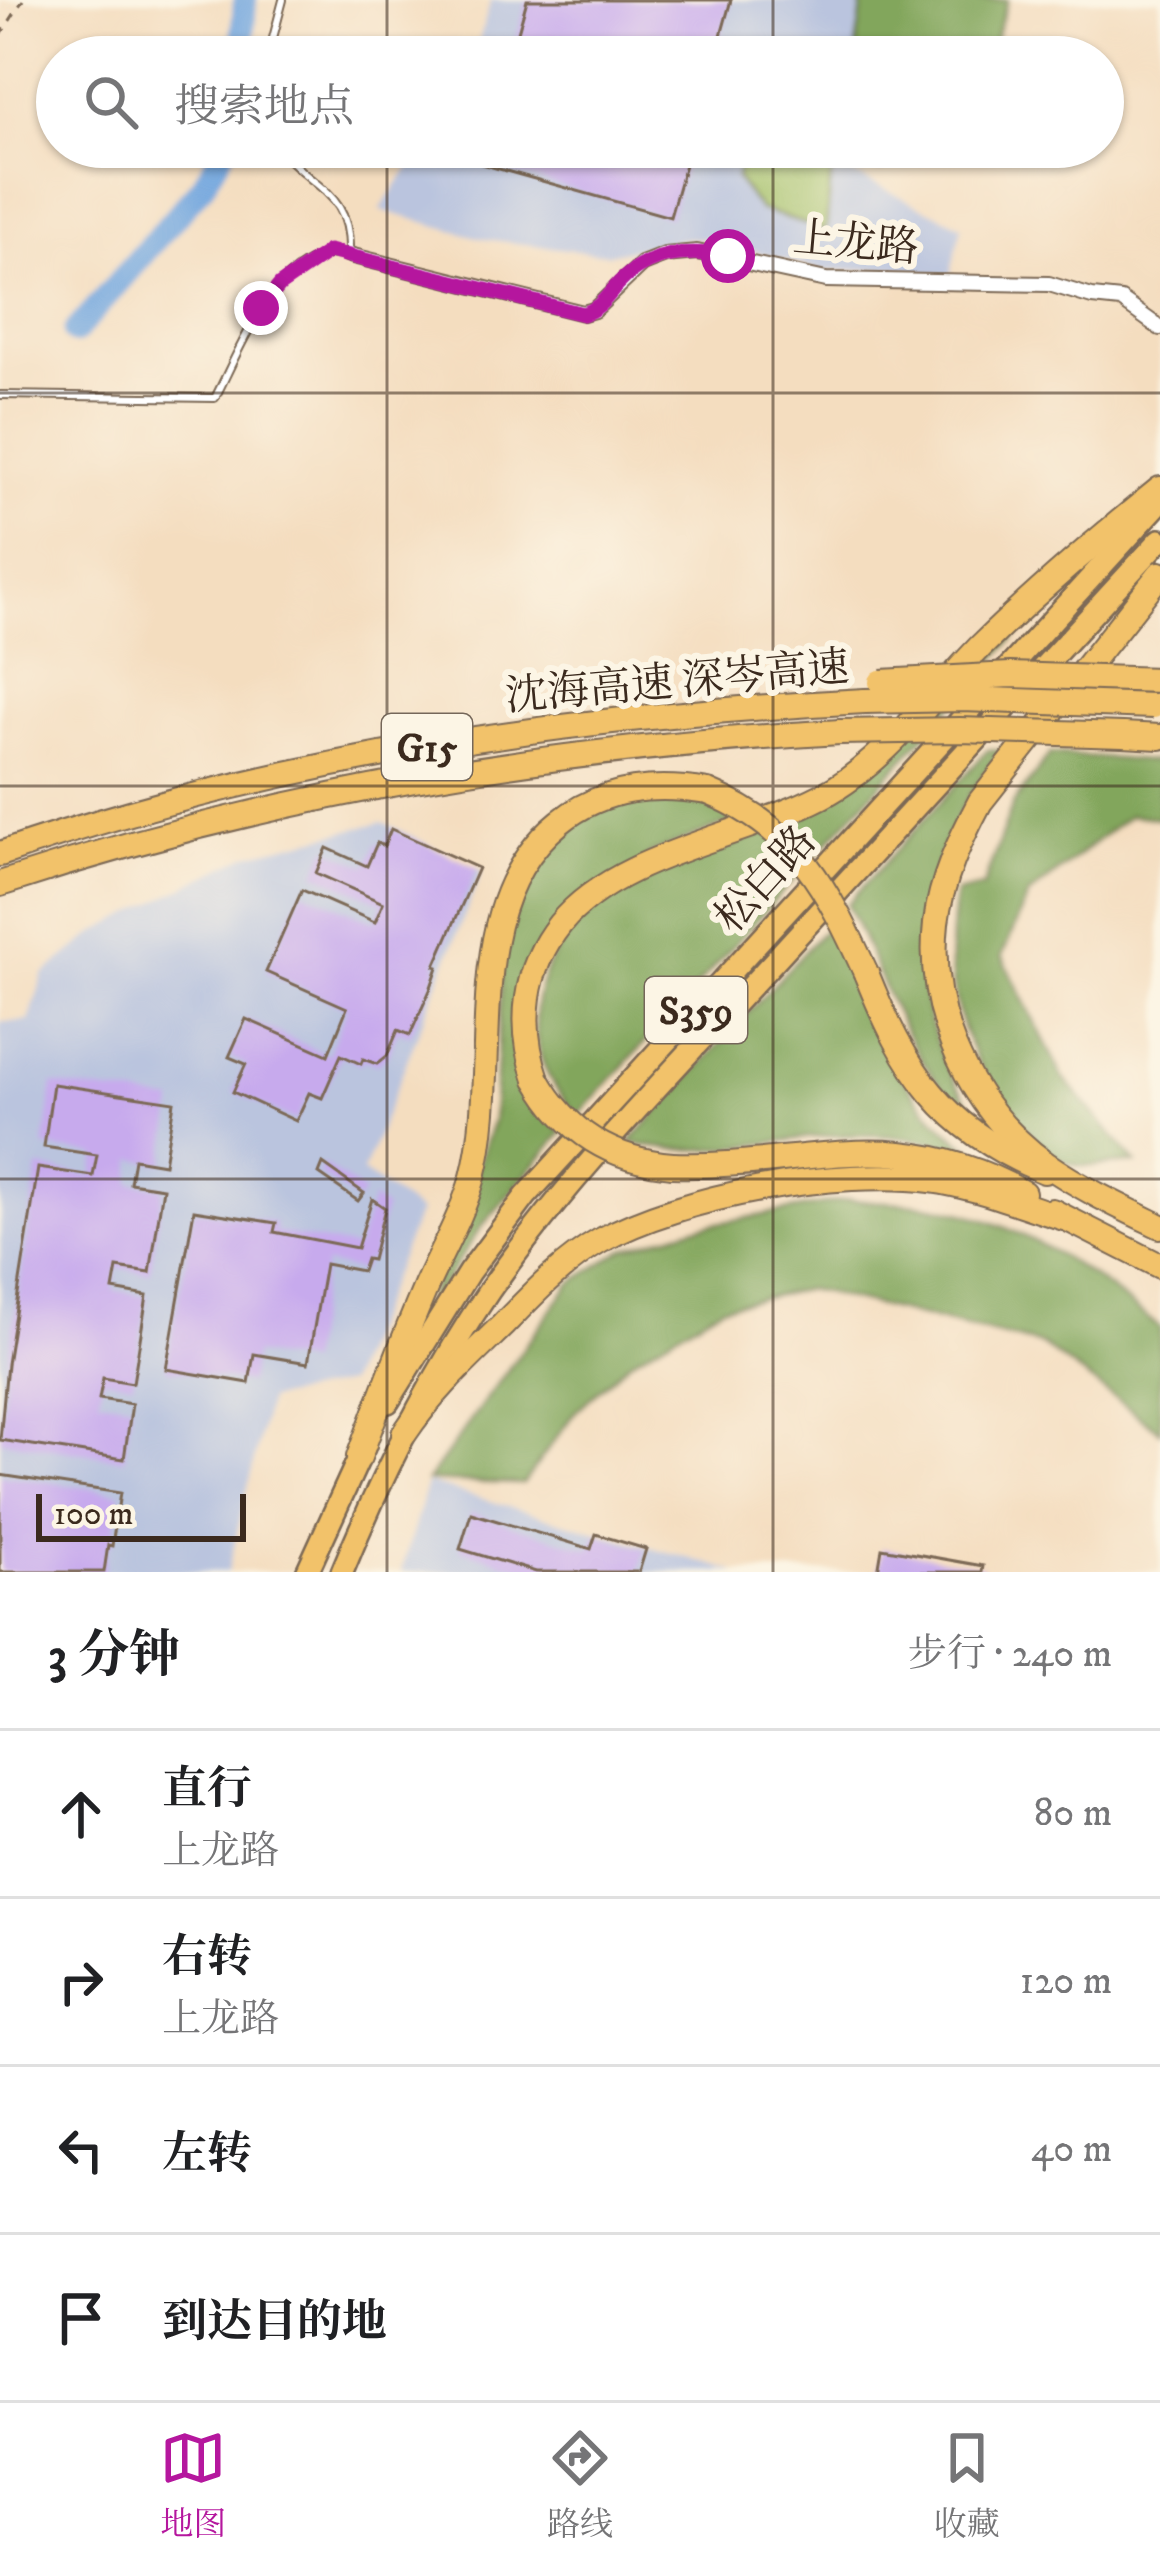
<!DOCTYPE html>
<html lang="zh">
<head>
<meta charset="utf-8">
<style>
  :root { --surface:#fff; --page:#f6f6f6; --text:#202124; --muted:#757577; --line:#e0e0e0; --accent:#b5179e }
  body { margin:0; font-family:"IM FELL DW Pica","Noto Serif SC",serif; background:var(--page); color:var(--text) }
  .scale { position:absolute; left:36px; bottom:30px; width:210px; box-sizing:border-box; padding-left:12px; border:6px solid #3b2a1e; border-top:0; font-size:33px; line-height:42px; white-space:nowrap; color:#3b2a1e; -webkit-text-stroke:9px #fcf5e5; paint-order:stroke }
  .stop { position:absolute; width:36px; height:36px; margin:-27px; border:9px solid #b5179e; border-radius:50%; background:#fff }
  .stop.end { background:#b5179e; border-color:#fff; box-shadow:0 3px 12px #0008 }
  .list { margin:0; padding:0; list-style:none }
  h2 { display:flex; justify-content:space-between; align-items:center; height:156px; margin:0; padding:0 48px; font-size:51px }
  h2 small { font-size:39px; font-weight:400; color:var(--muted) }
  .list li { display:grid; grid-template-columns:78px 1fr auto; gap:36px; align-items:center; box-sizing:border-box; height:168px; padding:0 48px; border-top:3px solid var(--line) }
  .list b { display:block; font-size:45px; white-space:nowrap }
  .list p { margin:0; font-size:39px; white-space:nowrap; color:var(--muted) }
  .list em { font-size:39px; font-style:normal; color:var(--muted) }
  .icon { flex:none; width:66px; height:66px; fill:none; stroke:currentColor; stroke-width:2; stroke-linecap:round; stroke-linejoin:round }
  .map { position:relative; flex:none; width:1160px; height:1572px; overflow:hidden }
  .search { position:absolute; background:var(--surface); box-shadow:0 3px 9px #0004; left:36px; right:36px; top:36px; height:132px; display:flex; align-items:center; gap:30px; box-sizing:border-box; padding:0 42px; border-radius:66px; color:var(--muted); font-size:45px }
  .sheet { height:828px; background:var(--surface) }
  nav { display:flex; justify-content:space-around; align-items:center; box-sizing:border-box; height:168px; border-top:3px solid var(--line); background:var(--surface); font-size:33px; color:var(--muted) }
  nav a { display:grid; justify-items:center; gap:6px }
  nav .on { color:var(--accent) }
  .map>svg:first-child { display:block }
  .industrial { fill:#bac4de }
  .green { fill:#a3c067; stroke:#6f7542; stroke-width:3 }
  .forest { fill:#82a65c; stroke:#5e683d; stroke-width:3 }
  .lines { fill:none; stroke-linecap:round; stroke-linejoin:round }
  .river { stroke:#71a5de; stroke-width:24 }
  .building { fill:#c7aaed }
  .service-casing { stroke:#7c6956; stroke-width:10 }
  .minor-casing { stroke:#7c6956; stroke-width:18 }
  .primary-casing { stroke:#7c6956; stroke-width:26 }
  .motorway-casing { stroke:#7c6956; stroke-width:28 }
  .path { stroke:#7c6956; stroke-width:3; stroke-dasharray:9 9; stroke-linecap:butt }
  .service { stroke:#fff; stroke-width:6 }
  .minor { stroke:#fff; stroke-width:14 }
  .primary { stroke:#f2c26a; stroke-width:21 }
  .motorway { stroke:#f2c26a; stroke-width:24 }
  .motorway-bridge-casing { stroke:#7c6956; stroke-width:28; stroke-linecap:butt }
  .motorway-bridge { stroke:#f2c26a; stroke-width:24 }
  .route { stroke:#b5179e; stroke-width:15 }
  .grid { fill:none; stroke:#3b2a1e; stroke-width:3; stroke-opacity:0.55 }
  .labels { text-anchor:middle; stroke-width:12; stroke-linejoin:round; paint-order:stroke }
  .shield { fill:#fcf5e5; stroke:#75675a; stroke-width:3 }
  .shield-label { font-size:39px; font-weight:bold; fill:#3b2a1e }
  .street-label { font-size:42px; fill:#3b2a1e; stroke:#fcf5e5 }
</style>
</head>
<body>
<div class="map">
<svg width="1160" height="1572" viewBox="0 0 1160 1572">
  <rect width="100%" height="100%" fill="#fcf5e5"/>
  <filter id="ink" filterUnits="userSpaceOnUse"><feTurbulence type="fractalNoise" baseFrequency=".00833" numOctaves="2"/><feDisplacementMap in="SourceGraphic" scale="24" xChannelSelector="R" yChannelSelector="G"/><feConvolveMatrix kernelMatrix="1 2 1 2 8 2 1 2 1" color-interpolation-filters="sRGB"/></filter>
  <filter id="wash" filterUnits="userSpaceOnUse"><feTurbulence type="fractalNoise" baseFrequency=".004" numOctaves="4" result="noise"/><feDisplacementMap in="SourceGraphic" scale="48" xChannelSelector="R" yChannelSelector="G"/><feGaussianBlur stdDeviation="2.7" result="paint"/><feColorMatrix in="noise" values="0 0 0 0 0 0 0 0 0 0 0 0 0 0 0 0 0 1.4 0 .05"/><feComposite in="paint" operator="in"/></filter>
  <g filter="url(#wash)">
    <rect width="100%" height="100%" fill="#f4ddbf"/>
    <g class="industrial">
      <polygon points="491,0 863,0 855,57 474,57"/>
      <polygon points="424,147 843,147 845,170 962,226 950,276 893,268 822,271 712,239 688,238 607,254 484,239 380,210"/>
      <polygon points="383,822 482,871 363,1172 419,1212 347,1384 268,1400 228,1572 0,1572 0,1022 29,1021 43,975 96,932 249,854"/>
      <polygon points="427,1483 737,1572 401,1572"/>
    </g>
    <polygon class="green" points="746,147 810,147 833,154 826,231 759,209 736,178"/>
    <g class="forest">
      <polygon points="863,0 1008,0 989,57 855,57"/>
      <polygon points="843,147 960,147 879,170 843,152"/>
      <path d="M1072,574L577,1117C567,1102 553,1087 546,1071C513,993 561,922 628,886L806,816L985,658Z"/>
      <path d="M988,750L1001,751C910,862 886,1018 991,1130C911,1081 886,983 847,904Z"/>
      <path d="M1050,754L1160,762V818L1129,815L1028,896L1002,956L1063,1078L1136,1163C1118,1163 1089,1169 1071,1164C1053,1159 1034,1136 1022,1123C961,1059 939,980 956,893L983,887L1013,804Z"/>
      <polygon points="652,797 704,802 741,818 651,853 522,973 515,1005 516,1038 528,1083 543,1110 562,1133 482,1226 422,1315 493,1121 503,960 514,904 539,857 578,822 601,809"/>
      <path d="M831,922C870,1010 894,1102 981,1156C929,1137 871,1132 815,1137C754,1143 690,1159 630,1142Z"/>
      <path d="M847,1200C874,1202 904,1202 931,1206C1019,1220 1093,1273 1160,1328V1431L1042,1345L807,1289L722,1306L631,1360L574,1413L523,1484L427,1481L570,1284L623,1249L696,1227Z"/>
    </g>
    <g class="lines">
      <g class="river">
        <polyline points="241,57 245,0"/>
        <polyline points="75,332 203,185 225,147"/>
      </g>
    </g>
    <g id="blocks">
      <g class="building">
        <polygon points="527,0 731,0 715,57 511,57"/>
        <polygon points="486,147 690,147 670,217 481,164"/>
        <polygon points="391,829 478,868 435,966 438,967 430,990 410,1035 398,1030 387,1056 377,1064 363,1059 361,1064 341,1055 322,1098 309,1093 296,1121 233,1092 246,1064 229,1057 246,1019 328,1055 347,1008 266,972 302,890 375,922 383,903 316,873 327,848 367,866 377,843 384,846"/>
        <polygon points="53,1084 174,1102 164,1164 134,1159 130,1183 163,1188 150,1273 117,1268 113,1290 147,1296 133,1383 103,1378 99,1399 132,1404 124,1459 0,1440 7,1364 38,1168 93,1176 97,1155 44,1147"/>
        <polygon points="323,1164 364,1193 358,1201 319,1174"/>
        <polygon points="372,1199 385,1208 372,1260 366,1259 362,1271 325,1264 308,1363 254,1354 249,1383 166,1369 194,1210 276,1223 274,1232 357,1248"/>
        <polygon points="0,1475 120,1493 112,1546 108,1545 104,1572 0,1572"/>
        <polygon points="471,1513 591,1549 596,1534 646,1549 639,1572 536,1572 460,1549"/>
        <polygon points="882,1548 983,1566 982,1572 878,1572"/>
      </g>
    </g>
  </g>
  <g filter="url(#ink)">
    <use href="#blocks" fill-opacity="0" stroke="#7c6956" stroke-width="3"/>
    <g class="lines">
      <g class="service-casing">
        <g id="service">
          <polyline points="268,57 283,0"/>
          <path d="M0,395L215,398C241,348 279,243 349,255C352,190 311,190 278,147"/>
        </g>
      </g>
      <g class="minor-casing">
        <polyline id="minor" points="349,255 583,313 594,310 642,264 665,255 697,252 826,280 1049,284 1092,297 1121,300 1160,328"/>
      </g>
      <g class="primary-casing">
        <g id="primary">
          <polyline points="388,1402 469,1272 526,1196 1160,502"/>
          <polyline points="307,1572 365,1445"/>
          <path d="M342,1572C382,1474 429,1379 489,1291C575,1167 685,1059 786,948C911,812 1035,676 1160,540"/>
        </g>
      </g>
      <g class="motorway-casing">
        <g id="motorway">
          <path d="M1160,574L980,802C960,840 941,880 936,923C926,1016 971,1110 1046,1164C1082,1189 1121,1207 1160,1226"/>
          <polyline points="1123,735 1160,737"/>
          <path d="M0,854C279,757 571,716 865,701"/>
          <path d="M0,884C280,792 546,749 840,732"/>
          <path d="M866,973C905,1071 943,1130 1044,1171"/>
          <path d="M537,1079C518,1025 524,969 560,924C617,854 743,837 822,796C885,763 932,696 981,646C1038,590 1098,539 1160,489"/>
          <path d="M673,1165C805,1169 893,1120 1023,1193"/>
          <polyline points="1052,1211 1160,1266"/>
          <path d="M404,1434C432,1392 467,1360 503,1325C533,1294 562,1263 600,1241C682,1195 839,1168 931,1180C976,1186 1020,1205 1064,1218"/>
          <path d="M359,1457C380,1400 402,1343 426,1286C442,1250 462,1216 473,1177C503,1062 456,906 560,822C603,787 655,783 708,792"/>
        </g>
      </g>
      <g class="path">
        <polyline points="0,36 23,0"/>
        <polyline points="285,1572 286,1570"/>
      </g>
      <use href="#service" class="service"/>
      <use href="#minor" class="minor"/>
      <use href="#primary" class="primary"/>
      <use href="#motorway" class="motorway"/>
      <g class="motorway-bridge-casing">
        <g id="motorway-bridge">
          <polyline points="881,682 1010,675 1160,680"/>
          <polyline points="865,701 962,699 1153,706"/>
          <polyline points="840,732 960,730 1123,735"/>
          <path d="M708,792C797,828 828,890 866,973"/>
          <path d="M537,1079C567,1133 612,1160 673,1165"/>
        </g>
      </g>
      <use href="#motorway-bridge" class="motorway-bridge"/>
    </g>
  </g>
  <g class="lines" filter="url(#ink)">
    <path class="route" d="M261,308L280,285L329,251L583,314C600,309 607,296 619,283C650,251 687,250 728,256"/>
  </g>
  <path class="grid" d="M387,0V57M773,0V57M387,147V1572M773,147V1572M0,393H1160M0,786H1160M0,1179H1160"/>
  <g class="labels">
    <g class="shield">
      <rect x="382" y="714" width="90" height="66" rx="9"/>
      <rect x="645" y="977" width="102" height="66" rx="9"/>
    </g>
    <g class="shield-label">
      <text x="427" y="761">G15</text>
      <text x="696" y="1024">S359</text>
    </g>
    <g class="street-label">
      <text transform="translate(856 241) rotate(5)" y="15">上龙路</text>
      <text transform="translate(677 680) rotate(-5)" y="15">沈海高速 深岑高速</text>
      <text transform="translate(764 878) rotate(-48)" y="15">松白路</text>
    </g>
  </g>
</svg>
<div class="scale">100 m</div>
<div class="stop" style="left:728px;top:256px"></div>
<div class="stop end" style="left:261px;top:308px"></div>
<div class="search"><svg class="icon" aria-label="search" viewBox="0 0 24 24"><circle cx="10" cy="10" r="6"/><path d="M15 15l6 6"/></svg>搜索地点</div>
</div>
<section class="sheet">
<h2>3 分钟<small>步行 · 240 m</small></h2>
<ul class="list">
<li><svg class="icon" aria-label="ahead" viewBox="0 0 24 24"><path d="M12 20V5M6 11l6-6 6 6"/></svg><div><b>直行</b><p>上龙路</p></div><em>80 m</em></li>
<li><svg class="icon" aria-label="right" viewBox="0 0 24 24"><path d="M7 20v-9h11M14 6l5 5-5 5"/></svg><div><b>右转</b><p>上龙路</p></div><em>120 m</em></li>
<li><svg class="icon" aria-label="left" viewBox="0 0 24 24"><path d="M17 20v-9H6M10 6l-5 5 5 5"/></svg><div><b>左转</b></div><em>40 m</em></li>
<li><svg class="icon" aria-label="arrive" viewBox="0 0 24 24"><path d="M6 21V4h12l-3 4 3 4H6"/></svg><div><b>到达目的地</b></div></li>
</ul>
</section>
<nav>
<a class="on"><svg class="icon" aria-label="map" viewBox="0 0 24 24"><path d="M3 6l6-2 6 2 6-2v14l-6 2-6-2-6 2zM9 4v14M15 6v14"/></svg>地图</a>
<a><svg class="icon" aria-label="directions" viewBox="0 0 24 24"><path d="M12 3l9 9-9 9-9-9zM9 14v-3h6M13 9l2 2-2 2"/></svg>路线</a>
<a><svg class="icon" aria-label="saved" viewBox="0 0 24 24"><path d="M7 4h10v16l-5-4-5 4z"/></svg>收藏</a>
</nav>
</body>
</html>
